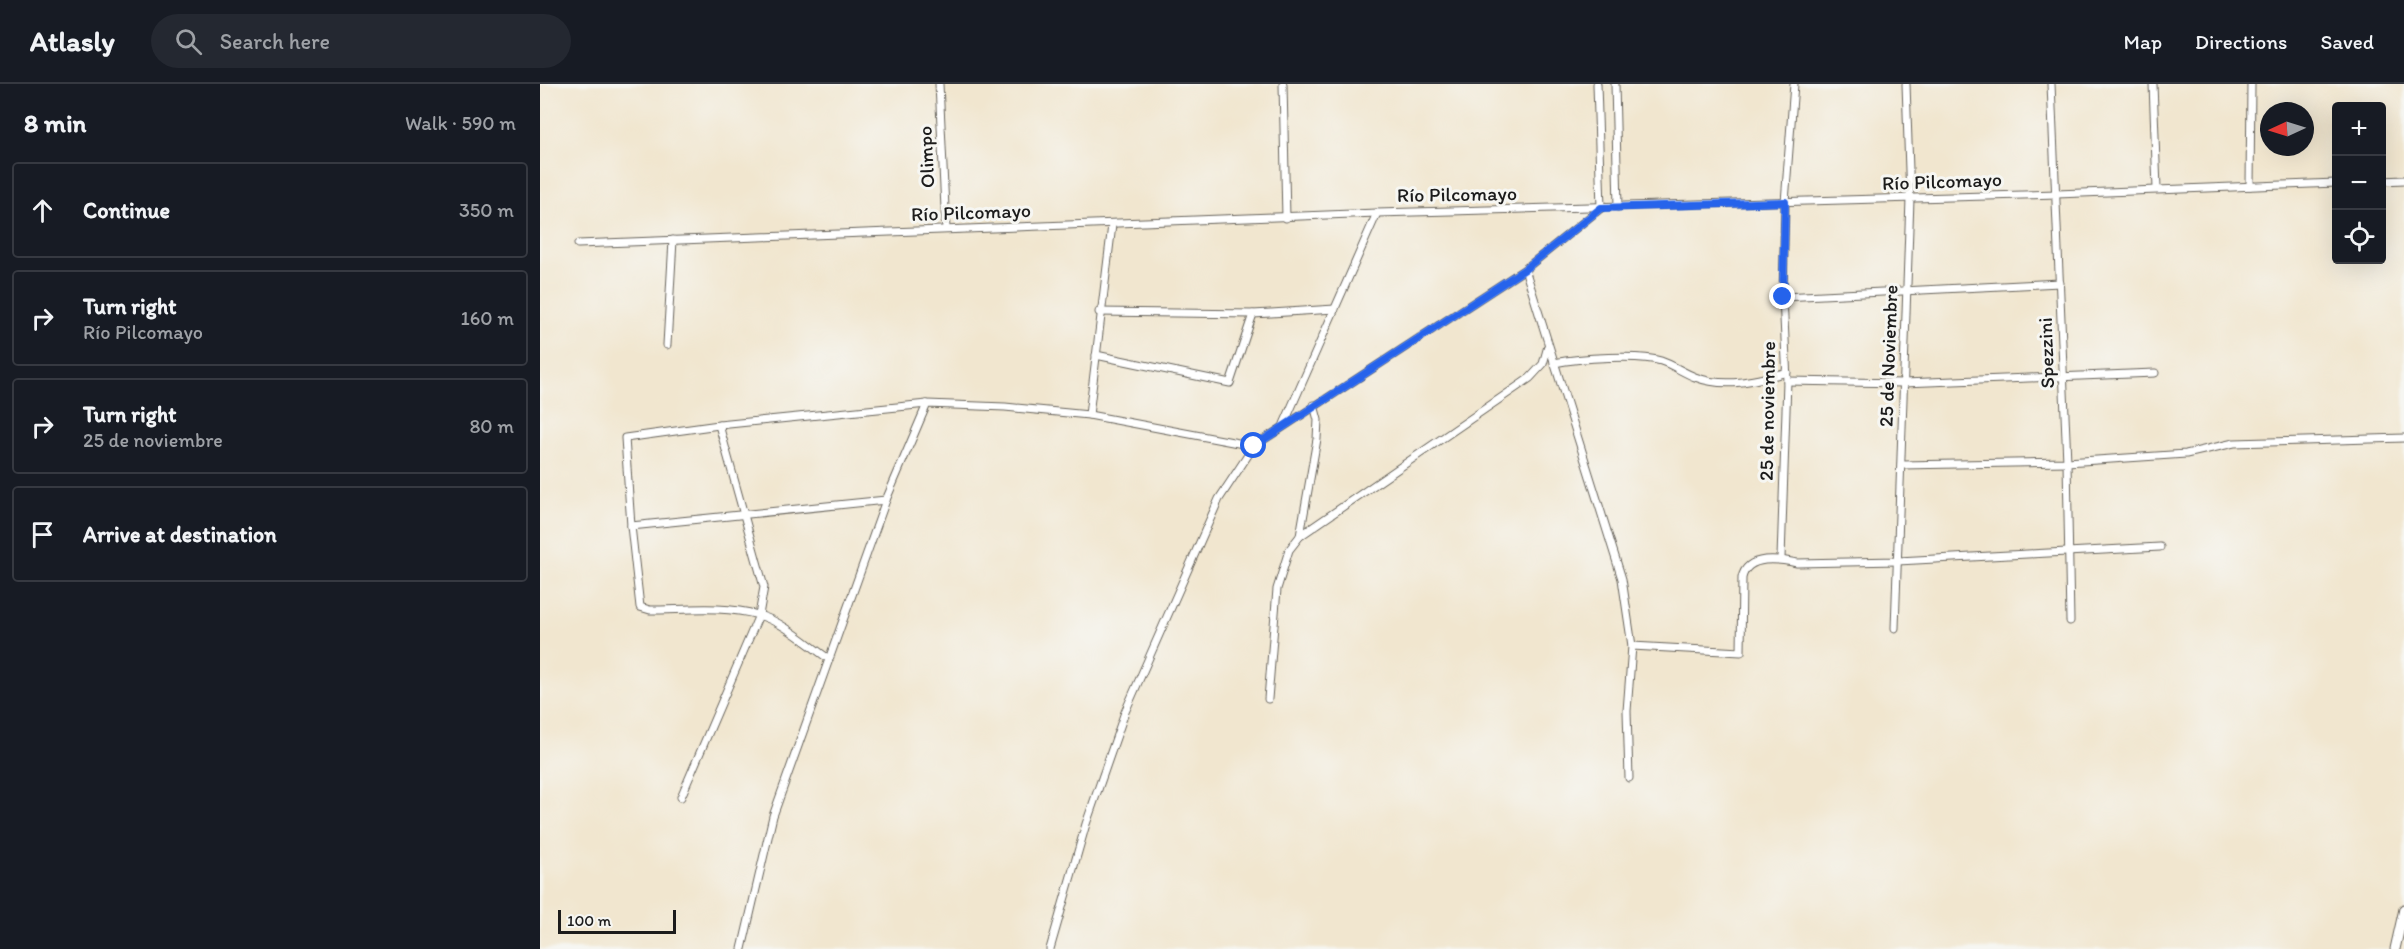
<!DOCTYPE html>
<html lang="en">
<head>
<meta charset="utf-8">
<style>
  :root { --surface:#171b24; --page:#242831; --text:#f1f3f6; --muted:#9ea1a6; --line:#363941 }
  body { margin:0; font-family:Itim,sans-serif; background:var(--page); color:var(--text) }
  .controls { position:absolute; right:18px; top:18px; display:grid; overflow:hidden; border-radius:6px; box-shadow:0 6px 24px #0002 }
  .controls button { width:54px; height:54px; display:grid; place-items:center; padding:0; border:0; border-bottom:2px solid var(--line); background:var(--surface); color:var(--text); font:30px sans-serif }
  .compass { position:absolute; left:1720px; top:18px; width:54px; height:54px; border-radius:50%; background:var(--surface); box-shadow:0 6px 24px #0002; rotate:266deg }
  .scale { position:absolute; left:18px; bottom:15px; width:118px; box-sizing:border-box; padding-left:6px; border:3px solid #1c1c1c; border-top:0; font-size:16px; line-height:21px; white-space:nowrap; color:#1c1c1c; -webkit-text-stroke:4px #f6f6f2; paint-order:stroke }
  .stop { position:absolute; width:18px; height:18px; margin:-14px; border:4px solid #2563eb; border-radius:50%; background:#fff }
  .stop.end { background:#2563eb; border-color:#fff; box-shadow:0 2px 6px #0008 }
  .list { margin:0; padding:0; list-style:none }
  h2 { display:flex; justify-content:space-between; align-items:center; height:78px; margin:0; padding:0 24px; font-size:26px }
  h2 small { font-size:20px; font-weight:400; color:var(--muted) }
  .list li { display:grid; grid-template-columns:39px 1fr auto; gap:18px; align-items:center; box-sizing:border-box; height:96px; margin:0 12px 12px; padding:0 12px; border:2px solid var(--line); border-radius:6px }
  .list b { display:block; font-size:22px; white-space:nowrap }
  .list p { margin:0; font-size:20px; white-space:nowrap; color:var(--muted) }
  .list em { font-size:20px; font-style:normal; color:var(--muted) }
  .icon { flex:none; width:33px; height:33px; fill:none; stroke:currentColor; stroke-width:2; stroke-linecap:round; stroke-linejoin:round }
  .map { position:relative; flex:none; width:1864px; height:865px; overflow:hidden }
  header { display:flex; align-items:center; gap:36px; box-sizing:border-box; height:84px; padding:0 30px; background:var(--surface); border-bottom:2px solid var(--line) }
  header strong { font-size:28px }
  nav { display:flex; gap:33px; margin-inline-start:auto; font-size:21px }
  .search { width:420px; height:54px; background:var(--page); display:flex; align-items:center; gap:15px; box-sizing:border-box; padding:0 21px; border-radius:33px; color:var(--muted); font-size:22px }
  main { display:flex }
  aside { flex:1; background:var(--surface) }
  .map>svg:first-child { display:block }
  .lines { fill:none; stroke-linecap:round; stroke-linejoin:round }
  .minor-casing { stroke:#67635b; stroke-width:9 }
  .tertiary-casing { stroke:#67635b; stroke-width:11 }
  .minor { stroke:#fff; stroke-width:7 }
  .tertiary { stroke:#fff; stroke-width:9 }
  .route { stroke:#2563eb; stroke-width:8 }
  .labels { text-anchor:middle; stroke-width:6; stroke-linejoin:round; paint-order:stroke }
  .street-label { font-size:20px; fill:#1c1c1c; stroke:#f6f6f2 }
</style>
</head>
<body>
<header>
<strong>Atlasly</strong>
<div class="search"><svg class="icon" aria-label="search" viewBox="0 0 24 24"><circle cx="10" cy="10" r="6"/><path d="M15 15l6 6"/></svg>Search here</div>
<nav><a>Map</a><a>Directions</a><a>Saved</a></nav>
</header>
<main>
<aside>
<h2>8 min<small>Walk · 590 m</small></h2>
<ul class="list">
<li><svg class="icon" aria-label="ahead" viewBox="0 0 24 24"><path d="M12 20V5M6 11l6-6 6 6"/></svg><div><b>Continue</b></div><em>350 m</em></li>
<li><svg class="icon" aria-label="right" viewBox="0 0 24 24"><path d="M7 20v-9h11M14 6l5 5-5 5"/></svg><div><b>Turn right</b><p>Río Pilcomayo</p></div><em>160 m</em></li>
<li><svg class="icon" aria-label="right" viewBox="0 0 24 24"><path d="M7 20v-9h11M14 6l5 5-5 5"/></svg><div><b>Turn right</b><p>25 de noviembre</p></div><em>80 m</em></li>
<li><svg class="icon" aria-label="arrive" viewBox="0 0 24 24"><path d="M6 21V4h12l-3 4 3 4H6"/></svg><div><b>Arrive at destination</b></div></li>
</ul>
</aside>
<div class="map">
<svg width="1864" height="865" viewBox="0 0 1864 865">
  <rect width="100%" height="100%" fill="#f6f6f2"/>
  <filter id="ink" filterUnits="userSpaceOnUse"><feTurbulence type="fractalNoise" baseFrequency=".0167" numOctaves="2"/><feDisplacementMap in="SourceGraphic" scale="12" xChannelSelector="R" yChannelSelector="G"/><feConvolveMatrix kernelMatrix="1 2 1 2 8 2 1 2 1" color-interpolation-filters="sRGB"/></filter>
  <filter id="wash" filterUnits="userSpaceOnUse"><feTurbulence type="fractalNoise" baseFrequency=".008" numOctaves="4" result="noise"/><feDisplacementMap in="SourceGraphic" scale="24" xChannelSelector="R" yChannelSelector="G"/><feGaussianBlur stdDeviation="1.35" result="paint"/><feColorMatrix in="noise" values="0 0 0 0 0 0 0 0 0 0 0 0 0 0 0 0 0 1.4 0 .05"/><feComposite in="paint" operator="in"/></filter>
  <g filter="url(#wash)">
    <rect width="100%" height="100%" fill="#f1e6cf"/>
  </g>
  <g filter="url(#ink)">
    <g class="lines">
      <g class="minor-casing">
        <g id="minor">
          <polyline points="399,0 406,145"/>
          <polyline points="743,0 746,134"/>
          <polyline points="1057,0 1061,124"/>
          <polyline points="1075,0 1078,123"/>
          <polyline points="1511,0 1527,378 1530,537"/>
          <polyline points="1613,0 1617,105"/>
          <polyline points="1842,97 1864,96"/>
          <polyline points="1710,102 1711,0"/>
          <polyline points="38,160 837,129 1517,110 1796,99"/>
          <polyline points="985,185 1082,495 1092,562 1087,627 1089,694"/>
          <polyline points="1243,213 1520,199"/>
          <polyline points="559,228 713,230 795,225"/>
          <polyline points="127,261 133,156"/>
          <polyline points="556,271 690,299 713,230"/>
          <path d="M1014,279C1039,274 1099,270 1121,277C1133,281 1144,289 1155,293C1186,305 1217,296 1247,288"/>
          <polyline points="1247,297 1364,299 1615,289"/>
          <polyline points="549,331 572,141"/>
          <polyline points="744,340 837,129"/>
          <polyline points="1362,381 1527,378 1646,370 1694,359 1864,354"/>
          <polyline points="91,442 346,416"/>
          <polyline points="760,452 990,294 1003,280 1008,262"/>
          <polyline points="1241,474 1247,297 1243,213 1245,118 1254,0"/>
          <polyline points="1355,544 1370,115 1366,0"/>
          <path d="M1092,562L1201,568L1202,494C1207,470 1240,475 1257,479L1358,477L1620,463"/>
          <path d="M289,575C267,560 244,538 218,531C184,521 144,526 110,526L100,523L91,442L85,354L179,341L387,320L465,323L549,331L714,362"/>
          <polyline points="728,615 737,505 749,466 760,452 777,355 778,336 774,321"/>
          <polyline points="141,713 219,531 224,503 179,341"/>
          <polyline points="202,865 233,732 346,416 387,320"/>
          <polyline points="510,865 546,740 585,628 679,415 714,362 985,185 1061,124"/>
        </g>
      </g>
      <g class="tertiary-casing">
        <polyline id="tertiary" points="1855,865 1864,825"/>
      </g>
      <use href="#minor" class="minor"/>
      <use href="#tertiary" class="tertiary"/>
    </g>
  </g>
  <g class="lines" filter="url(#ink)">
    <polyline class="route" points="714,362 985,185 1061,124 1245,118 1243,213"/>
  </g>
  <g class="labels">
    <g class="street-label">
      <text transform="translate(386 73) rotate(-93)" y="7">Olimpo</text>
      <text transform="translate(1402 97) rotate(-2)" y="7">Río Pilcomayo</text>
      <text transform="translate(917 110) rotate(-1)" y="7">Río Pilcomayo</text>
      <text transform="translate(431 128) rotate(-2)" y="7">Río Pilcomayo</text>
      <text transform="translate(1506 269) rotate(-92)" y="7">Spezzini</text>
      <text transform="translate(1348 272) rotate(-88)" y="7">25 de Noviembre</text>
      <text transform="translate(1227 327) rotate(-89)" y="7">25 de noviembre</text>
    </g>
  </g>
</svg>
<div class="controls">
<button>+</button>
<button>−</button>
<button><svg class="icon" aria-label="locate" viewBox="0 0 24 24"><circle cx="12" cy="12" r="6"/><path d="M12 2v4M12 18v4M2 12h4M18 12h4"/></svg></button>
</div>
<svg class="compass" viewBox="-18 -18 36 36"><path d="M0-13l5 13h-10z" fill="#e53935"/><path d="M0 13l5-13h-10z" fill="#9ea1a6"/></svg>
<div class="scale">100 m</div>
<div class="stop" style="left:714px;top:362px"></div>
<div class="stop end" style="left:1243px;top:213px"></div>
</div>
</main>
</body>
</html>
